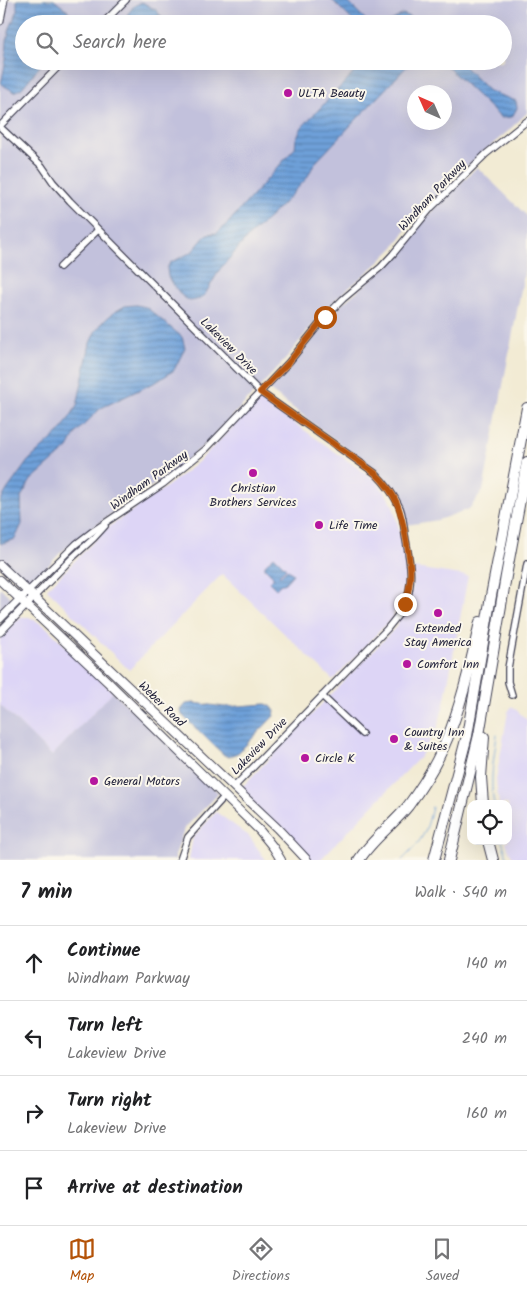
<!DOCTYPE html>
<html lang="en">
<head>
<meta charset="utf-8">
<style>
  :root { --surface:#fff; --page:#f2f2f2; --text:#202124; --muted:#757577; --line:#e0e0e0; --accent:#b45309 }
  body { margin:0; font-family:Kalam,sans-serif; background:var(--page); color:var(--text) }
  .controls { position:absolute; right:15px; bottom:15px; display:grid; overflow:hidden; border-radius:10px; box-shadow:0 5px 20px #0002 }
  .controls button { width:45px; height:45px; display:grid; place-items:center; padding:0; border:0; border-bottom:1px solid var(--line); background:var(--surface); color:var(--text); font:25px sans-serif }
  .compass { position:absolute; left:407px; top:85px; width:45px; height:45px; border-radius:50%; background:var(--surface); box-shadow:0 5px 20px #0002; rotate:315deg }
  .stop { position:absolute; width:15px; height:15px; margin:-11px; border:4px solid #b45309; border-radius:50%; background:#fff }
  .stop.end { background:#b45309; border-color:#fff; box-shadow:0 1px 5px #0008 }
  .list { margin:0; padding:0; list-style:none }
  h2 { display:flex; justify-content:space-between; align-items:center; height:65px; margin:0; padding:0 20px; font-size:21px }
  h2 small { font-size:16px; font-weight:400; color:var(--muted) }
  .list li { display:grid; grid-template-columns:32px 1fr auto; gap:15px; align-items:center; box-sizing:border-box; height:75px; padding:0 20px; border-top:1px solid var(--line) }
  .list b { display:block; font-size:19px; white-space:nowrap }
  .list p { margin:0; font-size:16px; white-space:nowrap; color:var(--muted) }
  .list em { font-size:16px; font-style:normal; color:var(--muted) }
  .icon { flex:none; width:28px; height:28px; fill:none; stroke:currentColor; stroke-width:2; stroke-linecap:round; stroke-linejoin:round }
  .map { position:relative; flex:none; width:527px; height:860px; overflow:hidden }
  .search { position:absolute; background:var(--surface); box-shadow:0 5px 20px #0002; left:15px; right:15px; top:15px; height:55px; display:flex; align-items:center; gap:12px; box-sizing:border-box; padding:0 18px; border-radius:28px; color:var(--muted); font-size:19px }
  .sheet { height:365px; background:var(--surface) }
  nav { display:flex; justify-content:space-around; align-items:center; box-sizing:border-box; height:70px; border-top:1px solid var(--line); background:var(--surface); font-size:14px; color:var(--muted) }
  nav a { display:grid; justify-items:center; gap:2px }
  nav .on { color:var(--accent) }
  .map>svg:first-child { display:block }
  .built { fill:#ddd5f6 }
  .industrial { fill:#c2c1dc; fill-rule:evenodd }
  .water { fill:url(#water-rules); stroke:#48618a }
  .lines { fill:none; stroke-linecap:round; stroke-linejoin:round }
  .stream { stroke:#6ea0d9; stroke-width:1 }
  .minor-casing { stroke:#414052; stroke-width:8 }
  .tertiary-casing { stroke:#414052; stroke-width:9 }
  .secondary-casing { stroke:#414052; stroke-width:10 }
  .motorway-casing { stroke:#414052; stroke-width:12 }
  .minor { stroke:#fff; stroke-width:5.5 }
  .tertiary { stroke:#fff; stroke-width:7 }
  .secondary { stroke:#fff; stroke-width:8 }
  .motorway { stroke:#fff; stroke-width:10 }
  .route { stroke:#b45309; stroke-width:6 }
  .poi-dot { fill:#b5179e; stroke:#fbf7ec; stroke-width:2 }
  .labels { text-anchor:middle; stroke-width:4; stroke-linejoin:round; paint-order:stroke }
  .poi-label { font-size:12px; fill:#22223b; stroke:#fbf7ec; text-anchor:start }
  .street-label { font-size:12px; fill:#22223b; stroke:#fbf7ec }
</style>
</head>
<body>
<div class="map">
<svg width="527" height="860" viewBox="0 0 527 860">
  <defs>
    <pattern id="water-rules" width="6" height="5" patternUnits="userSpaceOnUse" patternTransform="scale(1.25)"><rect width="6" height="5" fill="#6ea0d9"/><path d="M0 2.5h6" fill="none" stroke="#5a82b1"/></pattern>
  </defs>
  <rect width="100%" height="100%" fill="#fbf7ec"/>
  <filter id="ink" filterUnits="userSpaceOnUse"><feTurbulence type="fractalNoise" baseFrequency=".02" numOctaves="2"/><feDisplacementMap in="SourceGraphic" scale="10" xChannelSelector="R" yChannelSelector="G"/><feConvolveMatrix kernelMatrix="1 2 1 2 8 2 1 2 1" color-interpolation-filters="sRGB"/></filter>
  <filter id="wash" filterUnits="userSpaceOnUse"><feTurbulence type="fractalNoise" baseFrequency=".0096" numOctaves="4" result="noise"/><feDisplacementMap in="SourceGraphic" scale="20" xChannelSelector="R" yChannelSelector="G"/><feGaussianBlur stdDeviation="1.12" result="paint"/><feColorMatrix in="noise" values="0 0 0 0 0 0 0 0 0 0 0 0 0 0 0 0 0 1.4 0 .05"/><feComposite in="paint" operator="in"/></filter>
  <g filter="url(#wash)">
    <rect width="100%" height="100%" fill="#f2ebd4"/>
    <g class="built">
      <polygon points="260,399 374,479 385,492 393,506 405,553 407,568 402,598 397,609 390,620 333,680 222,574 129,670 47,589 107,528 169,485 198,462"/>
      <polygon points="414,568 468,576 444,704 437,729 420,757 320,860 310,860 239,790 396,627 413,587"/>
      <polygon points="23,617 29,617 45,626 113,692 52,756 0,705 0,638 16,621"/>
      <polygon points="512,706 527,720 527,860 514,860 508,849 506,841 508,841 508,804 499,804 496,780 508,712"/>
      <polygon points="216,812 249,836 266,860 189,860 193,837"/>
    </g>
    <g class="industrial">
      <path d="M0,0H527V113L507,132L460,172L409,225L395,246L378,263L336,299L315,321L285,360L207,443L168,475L119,508L60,553L39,576L30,580L18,579L0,562ZM24,24H503V61H24ZM414,92H444V122H414Z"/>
      <polygon points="477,167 527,216 527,258 483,491 469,509 438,520 407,525 397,496 379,473 268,389 295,361 323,325 343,303 387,266 429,214"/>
      <polygon points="0,587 13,600 0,613"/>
      <polygon points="113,692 219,793 184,829 175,856 175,860 0,860 0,705 52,756"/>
    </g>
    <g class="water">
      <polygon points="17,0 54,0 68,11 77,24 24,24 24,61 44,61 22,88 15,92 1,84 6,60 7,41 10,28 17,12"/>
      <polygon points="332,0 346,0 370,24 356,24"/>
      <polygon points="142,2 156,10 167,24 144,24 130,21 127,15 134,6"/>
      <polygon points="403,14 416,20 419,24 386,24"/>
      <polygon points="365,61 412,61 314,164 307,178 274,213 248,237 220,269 204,296 200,299 190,301 183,297 171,282 168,276 167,268 170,263 192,252 207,234 217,233 229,222 295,148 296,139 302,127"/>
      <polygon points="441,61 459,61 489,91 516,101 517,108 512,117 501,118"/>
      <polygon points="136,305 146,307 182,337 185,348 174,370 158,381 101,408 76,433 68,448 31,480 21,497 22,524 15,539 0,544 0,502 7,490 28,461 61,431 77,406 90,343 95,332 103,322 113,313 125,306"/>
      <polygon points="274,556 286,568 279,575 280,576 287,569 293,574 284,584 281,584 276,589 269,582 273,578 273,576 265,568 265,565"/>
      <polygon points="194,703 225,707 266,704 271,706 275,711 274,716 239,752 229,757 224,755 182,715 181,710 186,704"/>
    </g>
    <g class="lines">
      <g class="stream">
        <path d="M494,804C489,781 494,758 497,735"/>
        <polyline points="502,841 508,860"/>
        <path d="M402,860C422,840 426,835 432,807"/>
      </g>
    </g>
  </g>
  <g filter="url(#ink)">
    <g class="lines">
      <g class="minor-casing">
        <g id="minor">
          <polyline points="102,24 126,0"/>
          <polyline points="0,126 64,61"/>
          <path d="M0,127L42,166L53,182L70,201L260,392L375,473C385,483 394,494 400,508C403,516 404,526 405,535C409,557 415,582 405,604C401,613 393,621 387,629L234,787"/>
          <polyline points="60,267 98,230"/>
          <polyline points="28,591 76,544 93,531 163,484 206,449 289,362 325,317 343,299 381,267 393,254 431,208 486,154 527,121"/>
          <polyline points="34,597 72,558 94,538 105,526"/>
          <polyline points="512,695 508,682 508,668 527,564"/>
          <polyline points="322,696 362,734"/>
          <polyline points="180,860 188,837 224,797"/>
        </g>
      </g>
      <g class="tertiary-casing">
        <g id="tertiary">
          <polyline points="0,21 4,0"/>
          <polyline points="0,619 28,591"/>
          <polyline points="0,632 34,597"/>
        </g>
      </g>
      <g class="secondary-casing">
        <g id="secondary">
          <polyline points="0,565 277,828 307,860"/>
          <polyline points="0,580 111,685 260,831 273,847 281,860"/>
        </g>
      </g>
      <g class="motorway-casing">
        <g id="motorway">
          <polyline points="483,804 481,777 484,737"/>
          <polyline points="488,841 493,860"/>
          <path d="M359,860C372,839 393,825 408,806C425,783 441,756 451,729C464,694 472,658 480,622"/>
          <polyline points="434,860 467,736 491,596 527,408"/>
          <polyline points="449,860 479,735 506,576 527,462"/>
        </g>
      </g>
      <use href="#minor" class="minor"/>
      <use href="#tertiary" class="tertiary"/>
      <use href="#secondary" class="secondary"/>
      <use href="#motorway" class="motorway"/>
    </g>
  </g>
  <g class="lines" filter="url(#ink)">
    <path class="route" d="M325,317L289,362L260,392L375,473C397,494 401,510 406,539C411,565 413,578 405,604"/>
  </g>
  <g class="poi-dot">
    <circle cx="288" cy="93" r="5"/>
    <circle cx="253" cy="473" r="5"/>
    <circle cx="319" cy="525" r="5"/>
    <circle cx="438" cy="613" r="5"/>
    <circle cx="407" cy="664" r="5"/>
    <circle cx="394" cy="739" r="5"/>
    <circle cx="305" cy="758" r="5"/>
    <circle cx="94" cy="781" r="5"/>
  </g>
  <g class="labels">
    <g class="poi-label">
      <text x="298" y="97">ULTA Beauty</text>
      <text x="253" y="492" text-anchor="middle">Christian<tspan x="253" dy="14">Brothers Services</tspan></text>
      <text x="329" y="529">Life Time</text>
      <text x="438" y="632" text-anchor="middle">Extended<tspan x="438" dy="14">Stay America</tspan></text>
      <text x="417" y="668">Comfort Inn</text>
      <text x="404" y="736">Country Inn<tspan x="404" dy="14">&amp; Suites</tspan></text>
      <text x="315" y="762">Circle K</text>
      <text x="104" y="785">General Motors</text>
    </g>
    <g class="street-label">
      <text transform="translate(432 195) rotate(-47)" y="4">Windham Parkway</text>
      <text transform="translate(229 346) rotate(45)" y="4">Lakeview Drive</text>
      <text transform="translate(149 480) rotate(-36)" y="4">Windham Parkway</text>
      <text transform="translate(162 704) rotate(44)" y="4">Weber Road</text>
      <text transform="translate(259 746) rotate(-46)" y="4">Lakeview Drive</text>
    </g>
  </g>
</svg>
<div class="controls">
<button><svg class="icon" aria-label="locate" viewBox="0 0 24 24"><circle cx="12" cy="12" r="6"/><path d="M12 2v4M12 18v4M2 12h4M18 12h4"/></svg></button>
</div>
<svg class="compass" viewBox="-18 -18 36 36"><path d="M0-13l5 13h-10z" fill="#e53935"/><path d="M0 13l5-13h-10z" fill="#757577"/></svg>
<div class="stop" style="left:325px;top:317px"></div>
<div class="stop end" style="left:405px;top:604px"></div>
<div class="search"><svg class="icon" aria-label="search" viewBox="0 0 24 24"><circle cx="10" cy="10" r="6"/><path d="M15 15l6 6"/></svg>Search here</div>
</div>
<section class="sheet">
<h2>7 min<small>Walk · 540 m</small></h2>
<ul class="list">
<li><svg class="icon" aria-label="ahead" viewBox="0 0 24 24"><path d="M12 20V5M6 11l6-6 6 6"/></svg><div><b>Continue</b><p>Windham Parkway</p></div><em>140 m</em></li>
<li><svg class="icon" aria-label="left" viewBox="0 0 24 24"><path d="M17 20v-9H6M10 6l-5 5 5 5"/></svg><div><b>Turn left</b><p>Lakeview Drive</p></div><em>240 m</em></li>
<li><svg class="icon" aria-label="right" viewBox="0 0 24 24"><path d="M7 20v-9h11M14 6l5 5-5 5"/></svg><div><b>Turn right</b><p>Lakeview Drive</p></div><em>160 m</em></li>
<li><svg class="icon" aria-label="arrive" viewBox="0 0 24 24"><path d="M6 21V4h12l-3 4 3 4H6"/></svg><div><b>Arrive at destination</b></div></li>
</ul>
</section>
<nav>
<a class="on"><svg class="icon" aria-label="map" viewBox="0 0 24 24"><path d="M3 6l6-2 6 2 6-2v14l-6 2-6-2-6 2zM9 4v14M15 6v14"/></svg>Map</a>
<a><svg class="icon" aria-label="directions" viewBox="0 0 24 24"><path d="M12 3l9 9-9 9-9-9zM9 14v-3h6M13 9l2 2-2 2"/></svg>Directions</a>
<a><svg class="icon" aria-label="saved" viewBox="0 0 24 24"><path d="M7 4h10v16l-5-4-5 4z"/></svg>Saved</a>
</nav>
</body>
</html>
